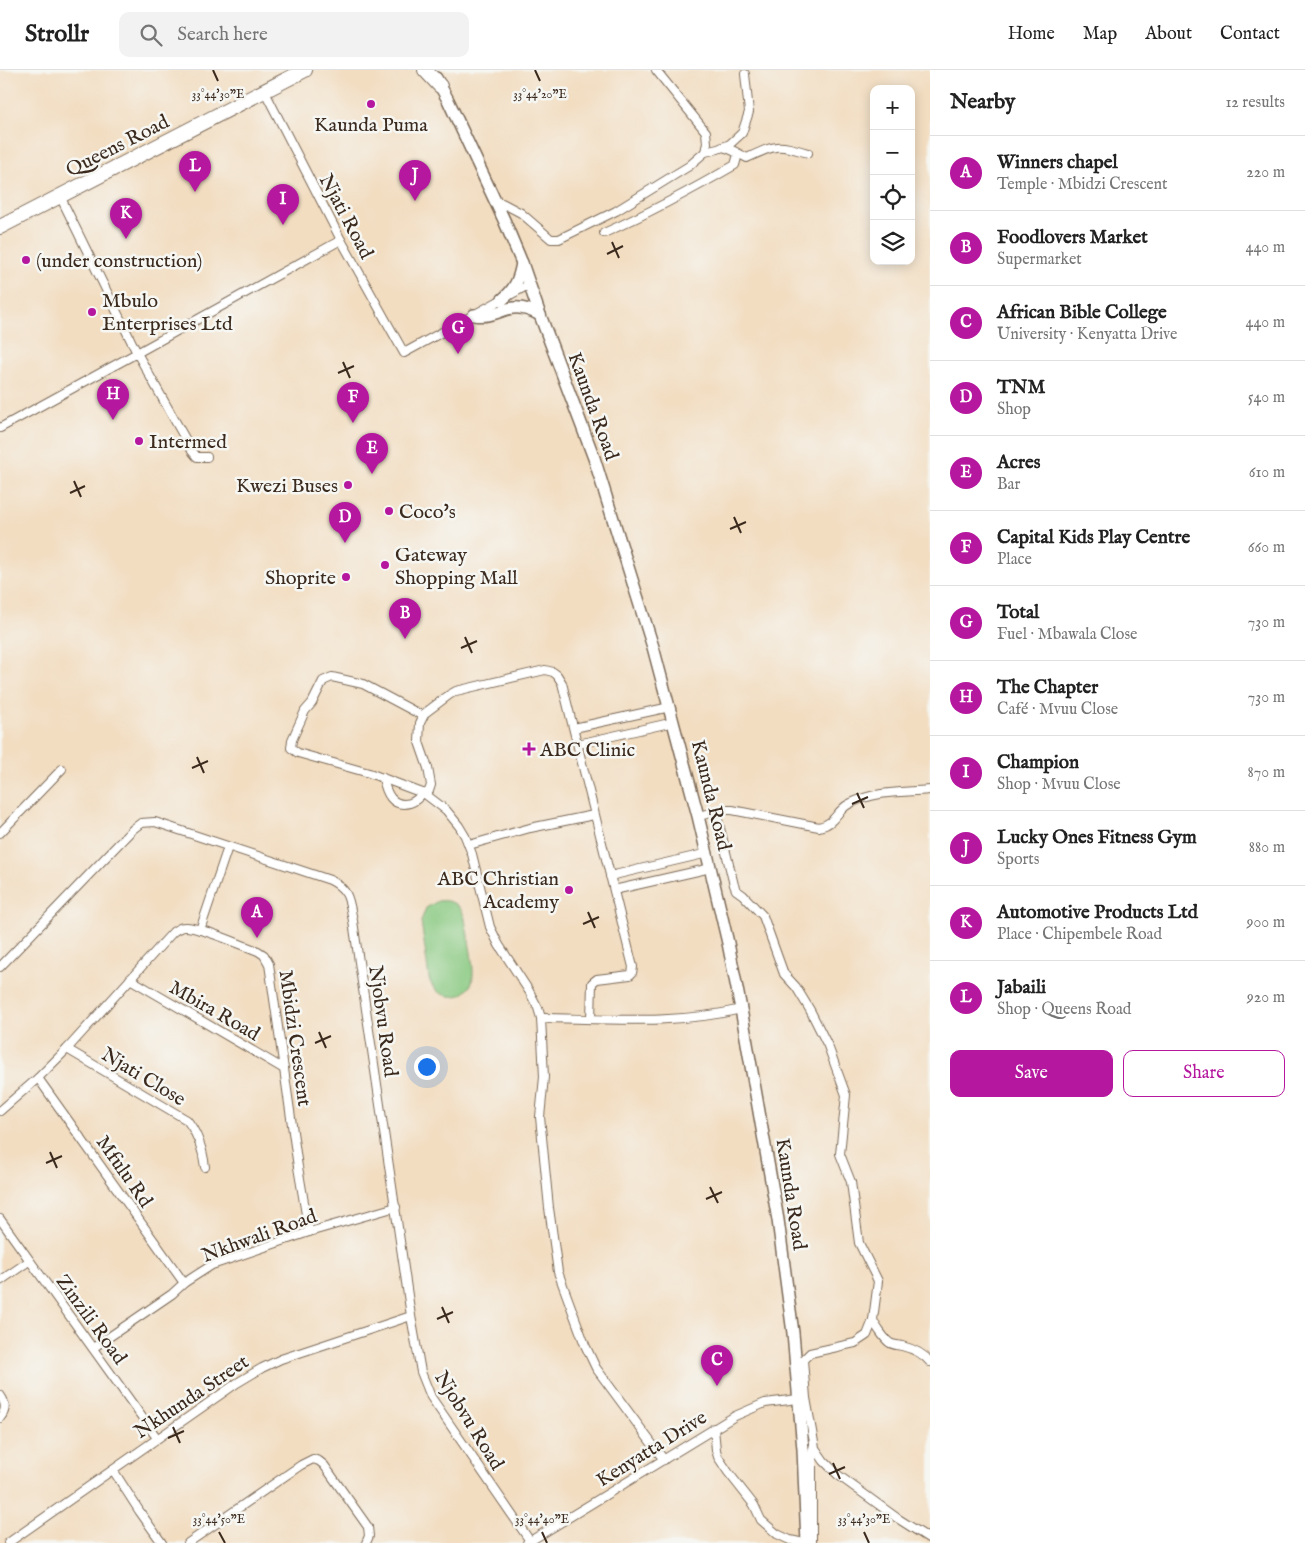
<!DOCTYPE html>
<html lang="en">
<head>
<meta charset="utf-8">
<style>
  :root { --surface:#fff; --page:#f2f2f2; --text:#222; --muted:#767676; --line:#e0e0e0; --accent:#b5179e }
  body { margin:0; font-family:"IM FELL English",serif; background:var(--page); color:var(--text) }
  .controls { position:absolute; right:15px; top:15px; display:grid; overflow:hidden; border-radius:10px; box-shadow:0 2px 12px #0003 }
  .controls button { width:45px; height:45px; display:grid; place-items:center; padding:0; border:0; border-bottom:1px solid var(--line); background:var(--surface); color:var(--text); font:25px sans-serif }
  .you { position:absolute; left:426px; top:996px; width:18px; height:18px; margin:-12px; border:4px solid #fff; border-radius:50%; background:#1a73e8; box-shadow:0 0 0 8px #1a73e833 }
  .badge { display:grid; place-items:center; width:32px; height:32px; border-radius:50%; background:var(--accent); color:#fff; font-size:16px; font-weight:700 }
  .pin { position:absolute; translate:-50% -41px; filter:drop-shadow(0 1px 2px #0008) }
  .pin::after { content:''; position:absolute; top:26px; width:18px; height:15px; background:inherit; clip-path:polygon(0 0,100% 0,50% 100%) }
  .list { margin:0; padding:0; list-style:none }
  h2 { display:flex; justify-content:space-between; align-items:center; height:65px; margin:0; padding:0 20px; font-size:21px }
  h2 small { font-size:16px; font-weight:400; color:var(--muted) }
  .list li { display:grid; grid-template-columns:32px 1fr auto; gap:15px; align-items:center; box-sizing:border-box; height:75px; padding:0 20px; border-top:1px solid var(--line) }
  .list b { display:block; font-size:19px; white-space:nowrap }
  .list p { margin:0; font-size:16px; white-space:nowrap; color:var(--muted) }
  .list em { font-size:16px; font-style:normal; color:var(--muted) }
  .actions { display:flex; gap:10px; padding:15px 20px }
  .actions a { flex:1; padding:11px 0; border:1px solid var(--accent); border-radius:10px; text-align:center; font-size:18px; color:var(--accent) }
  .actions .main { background:var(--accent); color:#fff }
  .icon { flex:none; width:28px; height:28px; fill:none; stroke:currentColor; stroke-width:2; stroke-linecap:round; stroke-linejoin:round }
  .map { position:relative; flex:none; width:930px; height:1473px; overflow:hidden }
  header { display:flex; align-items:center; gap:30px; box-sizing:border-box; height:70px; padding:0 25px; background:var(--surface); border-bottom:1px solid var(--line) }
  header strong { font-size:24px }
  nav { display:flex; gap:28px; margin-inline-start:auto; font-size:18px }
  .search { width:350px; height:45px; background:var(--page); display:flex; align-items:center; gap:12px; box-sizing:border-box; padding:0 18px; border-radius:10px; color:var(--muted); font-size:19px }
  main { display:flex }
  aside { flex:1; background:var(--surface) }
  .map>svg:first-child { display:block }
  .green { fill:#89c981; stroke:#627a50 }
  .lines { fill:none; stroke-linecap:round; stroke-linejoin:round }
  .street-casing { stroke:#7b6957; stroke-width:10 }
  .secondary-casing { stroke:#7b6957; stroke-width:14 }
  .highway-casing { stroke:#7b6957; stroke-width:16 }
  .street { stroke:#fff; stroke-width:8 }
  .secondary { stroke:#fff; stroke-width:11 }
  .highway { stroke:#fff; stroke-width:14 }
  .ticks { fill:none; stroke:#3b2a1e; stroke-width:2 }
  .poi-dot { fill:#b5179e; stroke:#f6f6f2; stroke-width:2 }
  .labels { text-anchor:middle; stroke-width:5; stroke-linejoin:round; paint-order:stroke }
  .poi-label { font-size:20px; fill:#3b2a1e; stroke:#f6f6f2; text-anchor:start }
  .street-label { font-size:20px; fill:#3b2a1e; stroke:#f6f6f2 }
  .ticks-label { font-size:12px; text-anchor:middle; fill:#3b2a1e; stroke:#f6f6f2; stroke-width:5; stroke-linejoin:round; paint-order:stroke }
</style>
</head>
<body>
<header>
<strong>Strollr</strong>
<div class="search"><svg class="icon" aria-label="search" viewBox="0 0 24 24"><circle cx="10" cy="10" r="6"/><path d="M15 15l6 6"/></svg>Search here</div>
<nav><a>Home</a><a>Map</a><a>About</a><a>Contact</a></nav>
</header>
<main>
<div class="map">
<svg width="930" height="1473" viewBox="0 0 930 1473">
  <rect width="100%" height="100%" fill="#f6f6f2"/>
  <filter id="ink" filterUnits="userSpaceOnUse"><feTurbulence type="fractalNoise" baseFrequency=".02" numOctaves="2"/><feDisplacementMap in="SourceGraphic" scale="10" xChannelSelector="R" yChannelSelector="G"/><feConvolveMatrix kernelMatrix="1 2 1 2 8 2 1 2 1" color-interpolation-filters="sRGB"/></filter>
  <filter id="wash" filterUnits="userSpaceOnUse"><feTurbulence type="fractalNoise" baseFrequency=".0096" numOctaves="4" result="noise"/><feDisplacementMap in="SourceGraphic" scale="20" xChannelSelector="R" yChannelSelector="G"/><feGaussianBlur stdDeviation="1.12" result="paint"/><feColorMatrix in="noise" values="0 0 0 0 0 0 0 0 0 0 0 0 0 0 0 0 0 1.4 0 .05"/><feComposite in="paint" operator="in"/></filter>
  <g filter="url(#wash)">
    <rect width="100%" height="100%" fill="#f2ddc1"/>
    <path class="green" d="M438,831C452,829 462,836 465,849C467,864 476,899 472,912C464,934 434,929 429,908L421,851L426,838Z"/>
  </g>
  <g filter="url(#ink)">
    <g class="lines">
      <g class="street-casing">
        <g id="street">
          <polyline points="656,0 706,62 707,73 705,82"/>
          <polyline points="265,22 341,170 404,283 530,214"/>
          <path d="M723,77C732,79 739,84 747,88C777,74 777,74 808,83"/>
          <polyline points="60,126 137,283 192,381 197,387 207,387"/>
          <polyline points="496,134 502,133 521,143 551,169 559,169 616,141 689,96 705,82 718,79 730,74 742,63 749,42 745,4"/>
          <path d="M604,163C649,143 692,120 735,95L738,84"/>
          <polyline points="0,358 137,283 341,170"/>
          <polyline points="423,646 363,614 332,607 323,611 312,633 305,641 292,670 291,678 298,683 369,703 425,724 446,740 459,756 465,766 472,784 490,857 499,875 529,921 538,938 541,948 544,1007 540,1047 549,1138 558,1202 585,1275 596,1298 664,1390"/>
          <polyline points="574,658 670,637"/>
          <polyline points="578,674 674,652"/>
          <path d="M383,708C386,723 392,738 410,733C416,731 419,728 422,723"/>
          <polyline points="425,724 429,721 431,715 428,698 419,672 420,653 425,643 449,625 456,621 545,600 553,602 557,605 562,613 633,897 632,903 630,905 597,909 592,913 591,949"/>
          <path d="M716,742L734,815L736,820L743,825L763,846L784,904L796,917L810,940L828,976L846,1025L840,1084L851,1112L859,1173L878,1211L873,1250C875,1255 885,1270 890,1273C893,1275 898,1275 902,1276C914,1279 923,1283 930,1292"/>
          <path d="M698,746L724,740H732L819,757C835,754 836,741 849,734C874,721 903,722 930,720"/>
          <polyline points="0,763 62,699"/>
          <polyline points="469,775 530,758 594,745"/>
          <polyline points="610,806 708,783"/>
          <polyline points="614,820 711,798"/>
          <polyline points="200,860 228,777"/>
          <path d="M0,897L133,759L141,753L155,752L330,810C350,820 349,831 353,851L411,1246L421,1302L431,1327L530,1471"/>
          <polyline points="130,909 284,999"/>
          <path d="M541,948C606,949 678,955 741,939"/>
          <path d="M67,979L187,1050C198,1064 203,1080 205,1097"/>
          <polyline points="38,1008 184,1213"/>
          <path d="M0,1041L38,1008L67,979L173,862C176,860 180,857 184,857C199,856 241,875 258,881L264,885L269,894L298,1097L309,1162"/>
          <polyline points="0,1149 157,1368"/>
          <polyline points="0,1211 29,1191"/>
          <polyline points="873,1250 867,1265 855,1273 810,1283 803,1290 806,1328 815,1378 824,1391 838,1405 897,1448 930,1469"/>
          <polyline points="93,1278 172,1224 184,1213 212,1195 309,1162 396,1137"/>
          <path d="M0,1325C6,1333 7,1340 0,1348"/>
          <polyline points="714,1358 716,1380 718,1387 728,1402 754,1435 761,1450 777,1464 790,1470 804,1473"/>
          <polyline points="113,1400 140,1442 162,1473"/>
          <polyline points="8,1473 237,1313 262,1298 281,1289 411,1246"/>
          <polyline points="188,1473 301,1395 313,1389 319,1391 324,1395 368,1457 369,1466 366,1473"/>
          <polyline points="527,1473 735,1346 765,1333 798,1329"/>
          <path d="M812,1473C812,1443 812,1413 812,1383L814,1374"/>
        </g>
      </g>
      <g class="secondary-casing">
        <g id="secondary">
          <polyline points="436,8 448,30 504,150 522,193 540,245 594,388 653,577 698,746 728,873 741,939 778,1150 793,1263 803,1379 807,1473"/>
          <path d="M502,230C515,219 519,210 522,193"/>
          <path d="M474,245C503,249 506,227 540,245"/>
        </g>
      </g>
      <g class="highway-casing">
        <g id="highway">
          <polyline points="425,0 440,16"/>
          <polyline points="0,157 305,0"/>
        </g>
      </g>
      <use href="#street" class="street"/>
      <use href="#secondary" class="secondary"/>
      <use href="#highway" class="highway"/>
    </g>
  </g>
  <path class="ticks" d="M213,0L218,11M535,0L540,11M612,172L619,188M607,184L623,176M343,292L350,308M338,303L354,296M74,411L81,427M70,423L85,416M734,447L741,463M730,459L746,452M465,567L472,583M461,578L477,571M197,687L204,703M192,698L208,691M857,723L864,738M852,734L868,727M588,842L595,858M583,854L599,847M319,962L326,978M315,973L331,966M50,1082L57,1098M46,1093L62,1086M710,1117L718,1133M706,1129L722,1122M442,1237L449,1253M437,1249L453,1242M173,1357L180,1373M168,1368L184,1361M833,1393L840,1409M829,1404L845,1397M219,1462L225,1473M542,1462L547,1473M864,1462L869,1473"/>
  <g class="poi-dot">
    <circle cx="371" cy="34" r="5"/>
    <circle cx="26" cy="190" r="5"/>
    <circle cx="92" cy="242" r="5"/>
    <circle cx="139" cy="371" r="5"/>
    <circle cx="348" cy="415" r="5"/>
    <circle cx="389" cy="441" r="5"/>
    <circle cx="385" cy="495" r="5"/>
    <circle cx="346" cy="507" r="5"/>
    <path d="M526.5 671.5h5v5h5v5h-5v5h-5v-5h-5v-5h5z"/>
    <circle cx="569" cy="820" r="5"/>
  </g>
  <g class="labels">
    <g class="poi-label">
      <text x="371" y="61" text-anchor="middle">Kaunda Puma</text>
      <text x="36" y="197">(under construction)</text>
      <text x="102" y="237">Mbulo<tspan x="102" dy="23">Enterprises Ltd</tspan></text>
      <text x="149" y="378">Intermed</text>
      <text x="338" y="422" text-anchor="end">Kwezi Buses</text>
      <text x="399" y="448">Coco's</text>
      <text x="395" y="491">Gateway<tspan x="395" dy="23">Shopping Mall</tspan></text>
      <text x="336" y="514" text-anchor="end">Shoprite</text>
      <text x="540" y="686">ABC Clinic</text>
      <text x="559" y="815" text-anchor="end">ABC Christian<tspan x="559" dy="23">Academy</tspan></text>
    </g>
    <g class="street-label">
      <text transform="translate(117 75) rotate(-27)" y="7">Queens Road</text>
      <text transform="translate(347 146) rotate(62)" y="7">Njati Road</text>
      <text transform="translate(594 336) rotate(70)" y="7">Kaunda Road</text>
      <text transform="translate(712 725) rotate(76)" y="7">Kaunda Road</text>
      <text transform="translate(215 940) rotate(30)" y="7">Mbira Road</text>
      <text transform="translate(384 951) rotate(82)" y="7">Njobvu Road</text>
      <text transform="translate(296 968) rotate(82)" y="7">Mbidzi Crescent</text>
      <text transform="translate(144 1006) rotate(31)" y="7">Njati Close</text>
      <text transform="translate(125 1101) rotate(55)" y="7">Mfulu Rd</text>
      <text transform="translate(792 1124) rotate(81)" y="7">Kaunda Road</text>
      <text transform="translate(259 1165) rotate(-20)" y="7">Nkhwali Road</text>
      <text transform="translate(92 1249) rotate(54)" y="7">Zinzili Road</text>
      <text transform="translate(191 1326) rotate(-34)" y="7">Nkhunda Street</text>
      <text transform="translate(470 1350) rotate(58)" y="7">Njobvu Road</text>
      <text transform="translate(651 1378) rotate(-32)" y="7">Kenyatta Drive</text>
    </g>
  </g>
  <g class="ticks-label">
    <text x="218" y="28">33°44'30"E</text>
    <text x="540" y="28">33°44'20"E</text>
    <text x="219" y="1453">33°44'50"E</text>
    <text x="542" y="1453">33°44'40"E</text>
    <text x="864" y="1453">33°44'30"E</text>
  </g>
</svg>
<div class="controls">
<button>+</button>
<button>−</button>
<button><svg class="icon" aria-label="locate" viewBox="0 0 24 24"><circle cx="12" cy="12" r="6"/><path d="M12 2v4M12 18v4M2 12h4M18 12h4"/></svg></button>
<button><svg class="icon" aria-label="layers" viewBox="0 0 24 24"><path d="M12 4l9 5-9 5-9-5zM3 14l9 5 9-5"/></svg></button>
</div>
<div class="you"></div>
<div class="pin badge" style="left:257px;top:868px">A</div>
<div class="pin badge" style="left:405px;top:569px">B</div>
<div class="pin badge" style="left:717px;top:1316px">C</div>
<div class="pin badge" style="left:345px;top:473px">D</div>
<div class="pin badge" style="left:372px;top:404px">E</div>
<div class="pin badge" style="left:353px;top:353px">F</div>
<div class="pin badge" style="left:458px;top:284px">G</div>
<div class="pin badge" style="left:113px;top:350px">H</div>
<div class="pin badge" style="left:283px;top:155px">I</div>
<div class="pin badge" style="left:415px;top:131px">J</div>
<div class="pin badge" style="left:126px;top:169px">K</div>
<div class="pin badge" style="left:195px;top:122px">L</div>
</div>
<aside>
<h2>Nearby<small>12 results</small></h2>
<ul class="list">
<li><span class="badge">A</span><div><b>Winners chapel</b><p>Temple · Mbidzi Crescent</p></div><em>220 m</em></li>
<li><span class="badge">B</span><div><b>Foodlovers Market</b><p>Supermarket</p></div><em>440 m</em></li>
<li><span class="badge">C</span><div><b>African Bible College</b><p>University · Kenyatta Drive</p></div><em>440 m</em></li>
<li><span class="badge">D</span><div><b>TNM</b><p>Shop</p></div><em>540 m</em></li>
<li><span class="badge">E</span><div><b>Acres</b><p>Bar</p></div><em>610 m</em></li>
<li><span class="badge">F</span><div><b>Capital Kids Play Centre</b><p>Place</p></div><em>660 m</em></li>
<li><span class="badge">G</span><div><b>Total</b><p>Fuel · Mbawala Close</p></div><em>730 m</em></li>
<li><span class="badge">H</span><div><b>The Chapter</b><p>Café · Mvuu Close</p></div><em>730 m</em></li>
<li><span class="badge">I</span><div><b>Champion</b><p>Shop · Mvuu Close</p></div><em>870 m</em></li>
<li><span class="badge">J</span><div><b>Lucky Ones Fitness Gym</b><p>Sports</p></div><em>880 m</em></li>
<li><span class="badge">K</span><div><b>Automotive Products Ltd</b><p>Place · Chipembele Road</p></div><em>900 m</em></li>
<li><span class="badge">L</span><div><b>Jabaili</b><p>Shop · Queens Road</p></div><em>920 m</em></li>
</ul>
<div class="actions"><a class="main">Save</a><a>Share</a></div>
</aside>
</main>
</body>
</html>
